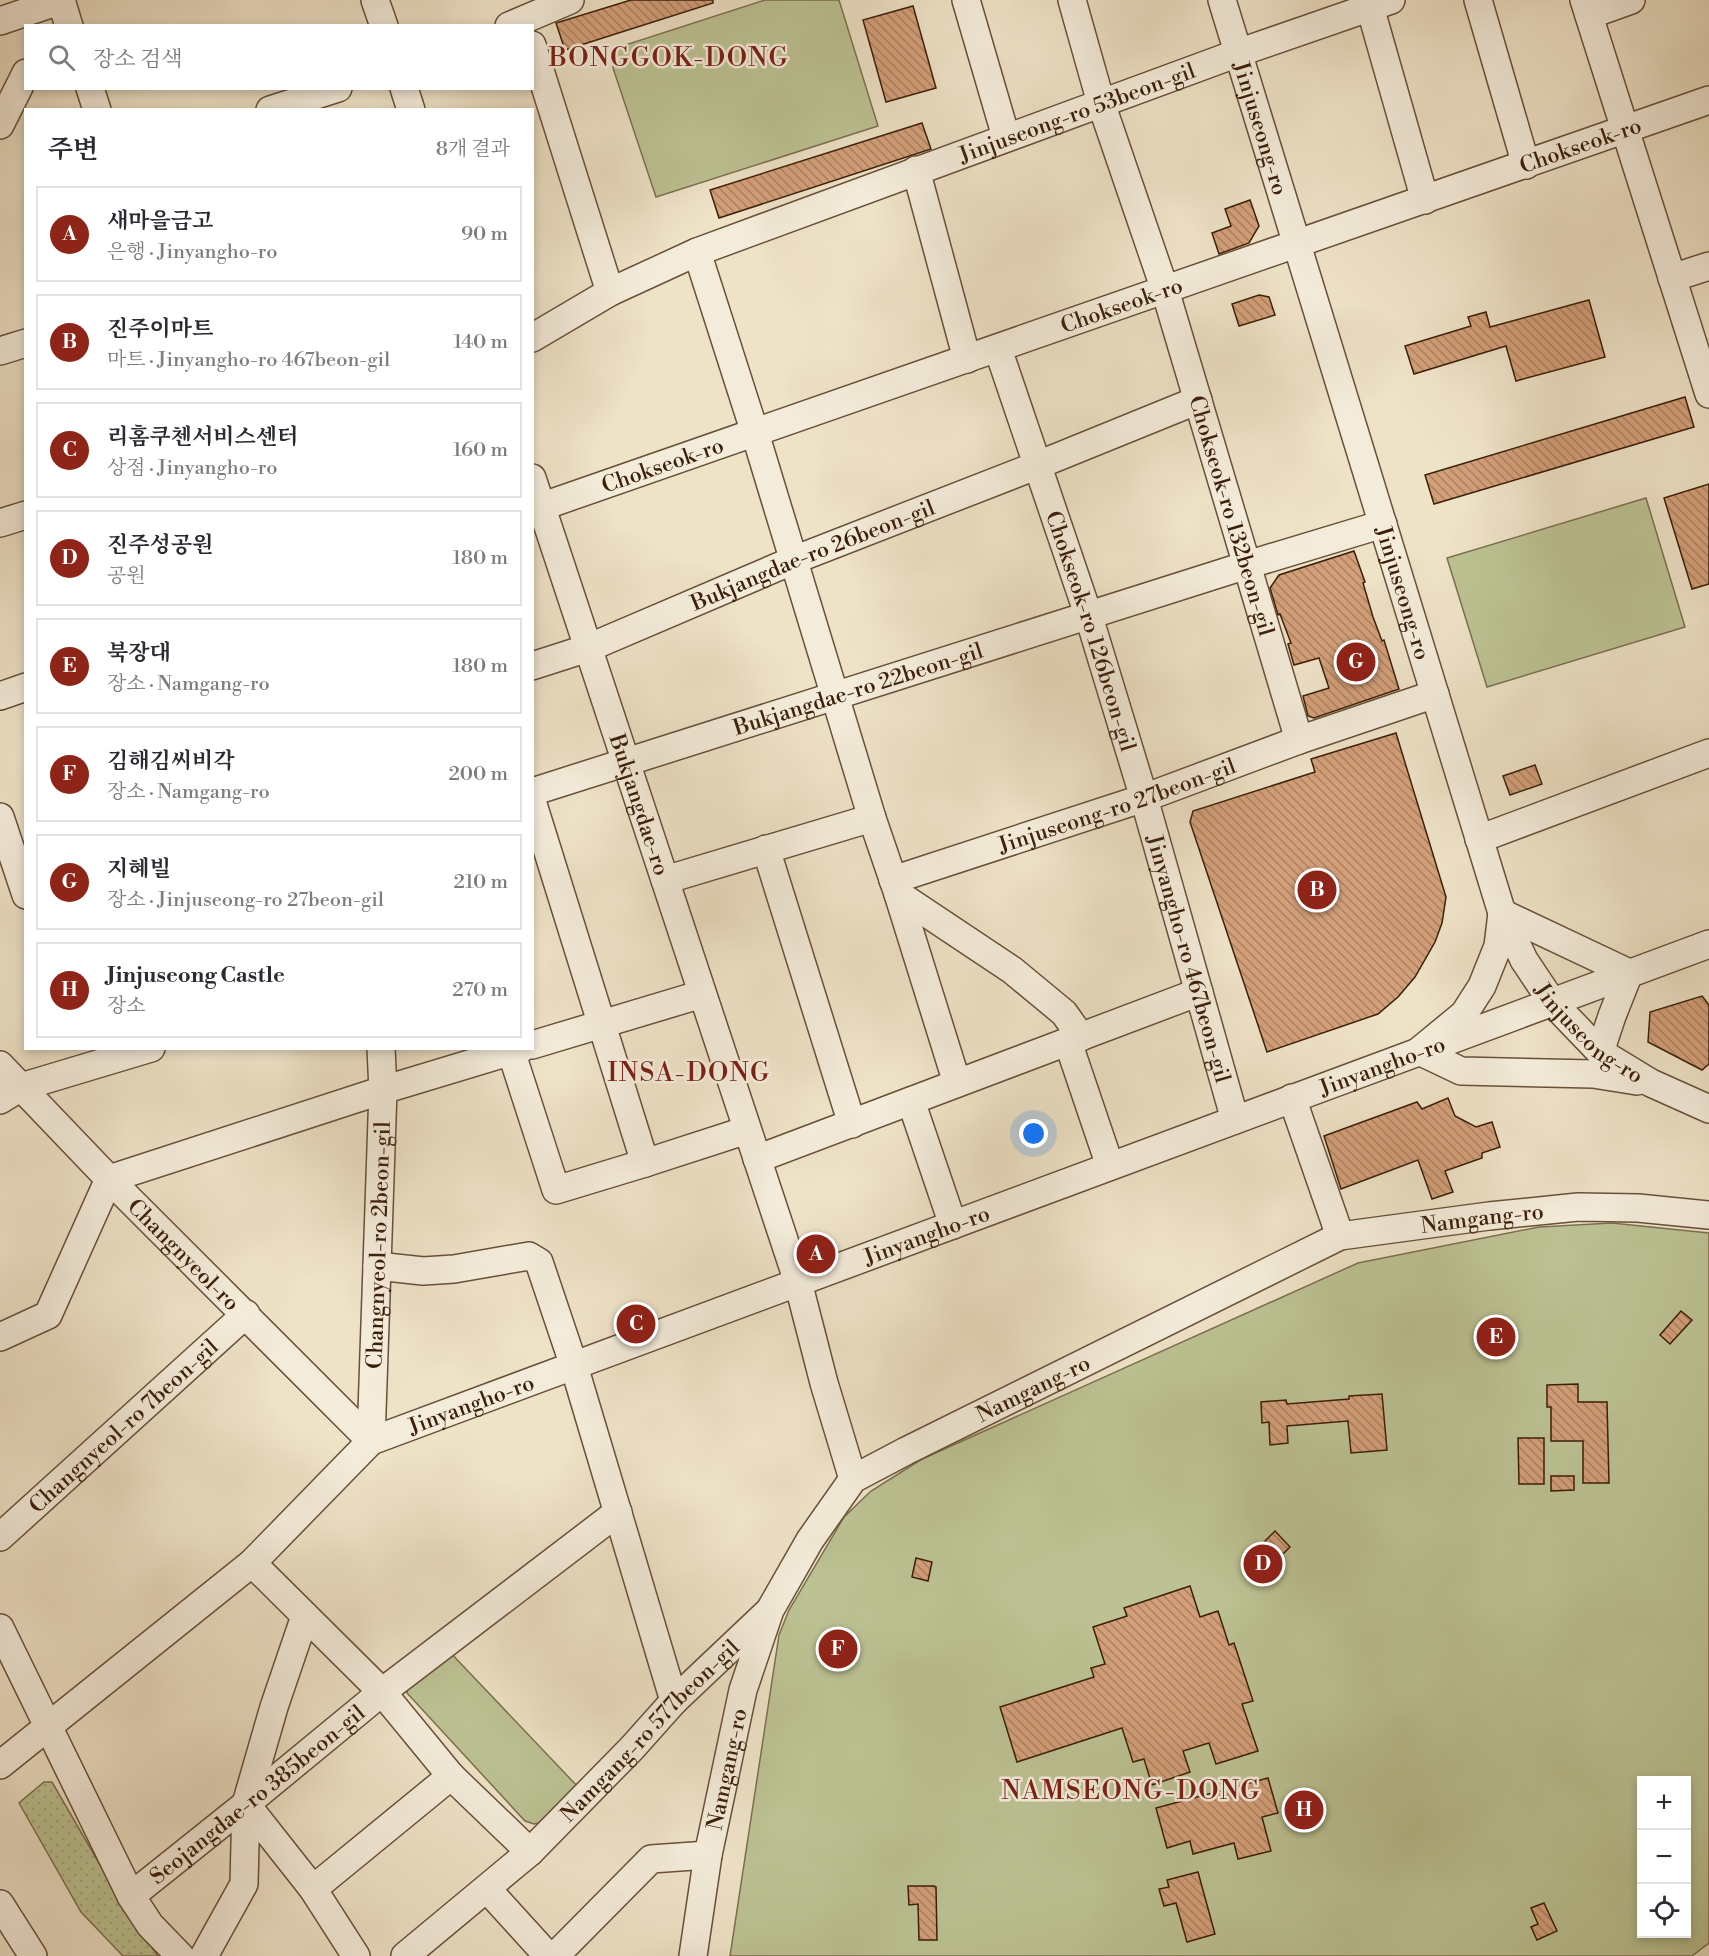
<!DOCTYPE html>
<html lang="ko">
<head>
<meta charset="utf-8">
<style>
  :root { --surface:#fff; --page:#f7f7f7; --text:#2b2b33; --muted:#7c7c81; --line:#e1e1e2; --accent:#8f2418 }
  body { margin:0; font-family:"Libre Bodoni","Noto Serif KR",serif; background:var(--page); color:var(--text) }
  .controls { position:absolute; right:18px; bottom:18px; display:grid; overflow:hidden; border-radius:0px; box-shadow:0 3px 9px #0003 }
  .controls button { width:54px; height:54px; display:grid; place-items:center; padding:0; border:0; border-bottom:2px solid var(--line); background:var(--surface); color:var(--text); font:30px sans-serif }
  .you { position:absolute; left:1034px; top:1134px; width:21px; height:21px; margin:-15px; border:4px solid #fff; border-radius:50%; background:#1a73e8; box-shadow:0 0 0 9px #1a73e833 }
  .badge { display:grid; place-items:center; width:39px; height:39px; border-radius:50%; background:var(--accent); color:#fff; font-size:20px; font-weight:700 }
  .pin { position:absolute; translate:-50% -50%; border:3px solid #fff; box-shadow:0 2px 6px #0006 }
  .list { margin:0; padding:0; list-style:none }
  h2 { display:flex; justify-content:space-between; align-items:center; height:78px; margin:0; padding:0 24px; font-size:26px }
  h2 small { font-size:20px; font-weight:400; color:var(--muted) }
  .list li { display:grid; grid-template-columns:39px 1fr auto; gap:18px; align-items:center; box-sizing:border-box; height:96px; margin:0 12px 12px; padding:0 12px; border:2px solid var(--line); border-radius:0px }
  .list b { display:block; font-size:22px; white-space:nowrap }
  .list p { margin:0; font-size:20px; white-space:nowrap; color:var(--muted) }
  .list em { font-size:20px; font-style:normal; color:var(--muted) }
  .icon { flex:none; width:33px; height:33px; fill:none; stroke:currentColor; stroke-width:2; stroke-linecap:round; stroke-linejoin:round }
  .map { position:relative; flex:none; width:1709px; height:1956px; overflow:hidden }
  .search { position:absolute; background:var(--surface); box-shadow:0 3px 9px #0003; left:24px; top:24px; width:510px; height:66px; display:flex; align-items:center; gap:15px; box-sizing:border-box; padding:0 21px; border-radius:0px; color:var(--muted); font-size:22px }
  .panel { position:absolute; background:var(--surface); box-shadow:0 3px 9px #0003; left:24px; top:108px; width:510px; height:942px; border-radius:0px }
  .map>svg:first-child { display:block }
  .grass { fill:url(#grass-dots); stroke:#7c704e; stroke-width:1.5 }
  .green { fill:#bcc293; stroke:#7c704e; stroke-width:1.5; fill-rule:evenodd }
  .building { fill:url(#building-back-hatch); stroke:#3b1f08; stroke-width:1.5 }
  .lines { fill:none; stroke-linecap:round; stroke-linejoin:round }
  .minor-casing { stroke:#685038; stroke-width:30 }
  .minor { stroke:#f4ecdb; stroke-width:27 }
  .labels { text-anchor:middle; stroke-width:5; stroke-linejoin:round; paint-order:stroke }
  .street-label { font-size:22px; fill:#3b1f08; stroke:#f4ecdb }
  .quarter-label { font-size:26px; letter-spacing:1.5px; fill:#7a1f14; stroke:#f4ecdb }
</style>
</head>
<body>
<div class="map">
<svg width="1709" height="1956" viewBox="0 0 1709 1956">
  <defs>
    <pattern id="grass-dots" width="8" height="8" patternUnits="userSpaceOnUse" patternTransform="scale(1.5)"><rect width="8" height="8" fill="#bcc293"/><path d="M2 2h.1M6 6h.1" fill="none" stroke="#a2a67d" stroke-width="1.8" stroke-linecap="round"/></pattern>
    <pattern id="building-back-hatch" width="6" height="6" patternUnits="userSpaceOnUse" patternTransform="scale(1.5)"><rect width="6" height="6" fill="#d39f79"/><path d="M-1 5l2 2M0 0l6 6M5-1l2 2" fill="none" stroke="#ac8161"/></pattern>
  </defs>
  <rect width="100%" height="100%" fill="#eee2c7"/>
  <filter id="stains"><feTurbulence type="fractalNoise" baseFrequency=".00333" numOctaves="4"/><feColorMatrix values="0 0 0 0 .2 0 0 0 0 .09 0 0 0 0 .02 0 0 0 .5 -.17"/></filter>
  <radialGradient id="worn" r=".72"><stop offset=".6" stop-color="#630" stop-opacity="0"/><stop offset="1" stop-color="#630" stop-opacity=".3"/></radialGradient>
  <polygon class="grass" points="44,1782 52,1782 129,1915 158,1956 123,1956 81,1912 19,1803"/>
  <g class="green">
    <polygon points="765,0 839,0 878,126 656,197 613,68 616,48"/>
    <polygon points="1646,498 1685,627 1487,687 1447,558"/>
    <path d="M1612,1223L1709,1233V1943L1692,1956H730L779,1635L789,1610L844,1517L871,1491L922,1459L1358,1263L1539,1227ZM1642,1780H1686V1934H1642Z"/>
    <polygon points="446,1648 579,1788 542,1822 534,1824 525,1821 407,1693 409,1677"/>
  </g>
  <g class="building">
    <polygon points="631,0 713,0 713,3 565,50 556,23"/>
    <polygon points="913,6 936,88 886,102 863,20"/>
    <polygon points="922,123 931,149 719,218 710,190"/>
    <polygon points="1250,200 1259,226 1249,243 1219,254 1212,233 1231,226 1225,209"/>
    <polygon points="1259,295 1269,297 1275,315 1239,326 1232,304"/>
    <polygon points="1589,300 1605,357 1516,381 1506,346 1414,374 1405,346 1471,326 1468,317 1486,312 1490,327"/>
    <polygon points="1685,397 1694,427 1434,504 1425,475"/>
    <polygon points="1709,484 1709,584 1692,589 1664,498"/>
    <polygon points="1354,551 1365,582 1363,583 1373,617 1382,641 1384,640 1399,689 1314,718 1308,716 1303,696 1329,688 1319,658 1294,665 1288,644 1291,643 1280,614 1278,615 1270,588 1279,575"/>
    <polygon points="1396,733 1446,897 1442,923 1435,942 1415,977 1398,997 1378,1014 1267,1052 1190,822 1193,811 1315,772 1311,759"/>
    <polygon points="1535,765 1542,784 1510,795 1503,776"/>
    <polygon points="1702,996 1709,1005 1709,1064 1702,1070 1648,1042 1650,1012"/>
    <polygon points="1448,1098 1455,1116 1476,1127 1492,1122 1500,1147 1482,1153 1482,1158 1445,1171 1453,1192 1432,1199 1418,1160 1341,1189 1324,1136 1417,1102 1422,1109"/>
    <polygon points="1681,1311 1692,1320 1670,1344 1660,1335"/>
    <polygon points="1578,1384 1578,1402 1607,1402 1609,1483 1583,1483 1583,1441 1551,1441 1551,1407 1547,1407 1547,1385"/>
    <polygon points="1382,1394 1387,1450 1351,1453 1348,1421 1287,1426 1288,1443 1270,1445 1269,1422 1262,1423 1261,1402 1286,1400 1287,1404 1349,1399 1349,1396"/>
    <polygon points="1518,1438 1544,1438 1544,1484 1519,1484"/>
    <polygon points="1551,1476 1574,1476 1574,1490 1551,1491"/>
    <polygon points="1275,1531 1290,1547 1272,1565 1256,1550"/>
    <polygon points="916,1558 932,1562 928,1581 912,1577"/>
    <polygon points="1190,1586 1200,1617 1218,1611 1229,1645 1234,1643 1253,1701 1242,1704 1258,1751 1216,1764 1209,1743 1183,1751 1190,1772 1152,1785 1144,1759 1133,1762 1122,1728 1017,1762 1000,1707 1094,1677 1091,1668 1105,1664 1093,1627 1127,1616 1124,1608"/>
    <polygon points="1268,1778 1278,1813 1262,1817 1271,1851 1238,1859 1234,1843 1193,1854 1190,1841 1167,1848 1156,1808"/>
    <polygon points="1198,1872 1215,1934 1187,1942 1176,1903 1164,1906 1159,1889 1169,1887 1167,1880"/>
    <polygon points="908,1886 934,1886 936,1887 937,1940 919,1940 918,1904 909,1905"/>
    <polygon points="1544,1903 1557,1931 1537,1940 1531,1927 1538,1924 1531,1908"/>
  </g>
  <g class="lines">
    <g class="minor-casing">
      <g id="minor">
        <polyline points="61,0 69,26"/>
        <polyline points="375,0 384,26"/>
        <polyline points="966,0 1006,137"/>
        <path id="s1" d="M1072,0L1101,103L1165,290L1299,740"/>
        <path id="s2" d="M1222,0L1502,913L1524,960L1552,1002L1600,1052L1651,1083L1709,1109"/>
        <polyline points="1368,0 1425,200"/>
        <polyline points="1478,0 1526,165"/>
        <polyline points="1584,0 1709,394"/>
        <polyline points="1589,15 1631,0"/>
        <polyline points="0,21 62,0"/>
        <polyline points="509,26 570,0"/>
        <polyline points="532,45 610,292"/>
        <polyline points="90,88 97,110"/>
        <polyline points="404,88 411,110"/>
        <polyline points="270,110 338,88"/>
        <polyline points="0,125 26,73"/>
        <polyline points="916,170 967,359"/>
        <polyline points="697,252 755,433 872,818 898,894 957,1083"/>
        <polyline points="1672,278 1709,266"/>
        <path id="s3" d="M532,338L610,292L697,252L1238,53L1391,0"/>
        <path id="s4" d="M998,349L1089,617L1144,798L1235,1120"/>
        <polyline points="0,351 26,343"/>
        <path id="s5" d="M532,478L798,1282L824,1383L853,1479"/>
        <path id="s6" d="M532,510L1709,100"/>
        <polyline points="0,523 26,515"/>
        <path id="s7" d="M532,666L588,648L794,560L1038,465L1198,400"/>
        <polyline points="0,696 26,687"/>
        <path id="s8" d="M532,792L1247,565L1383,524"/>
        <polyline points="532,801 645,1163"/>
        <polyline points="0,817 26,895"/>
        <polyline points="1479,839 1709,753"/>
        <polyline points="766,849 852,1124"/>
        <polyline points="665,880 872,818"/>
        <path id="s9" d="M893,880L1144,798L1299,740L1435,694"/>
        <polyline points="898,894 1012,970 1064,1013 1081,1037"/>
        <polyline points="1068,1042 1110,1166"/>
        <polyline points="532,1045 702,994"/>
        <polyline points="510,1048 556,1190 645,1163 747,1130"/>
        <polyline points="1600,1052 1612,1016 1629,973 1502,913 1498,946 1482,986 1464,1014 1419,1051 1461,1071 1593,1074 1637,1081"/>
        <path id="s10" d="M0,1065L109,1179L371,1441"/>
        <polyline points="1292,1098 1340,1236"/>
        <polyline points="0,1100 21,1087 151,1048"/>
        <polyline points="911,1101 953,1225"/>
        <polyline points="757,1159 1199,992"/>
        <polyline points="377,1266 423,1271 454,1269 529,1256 539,1262 574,1366 674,1701"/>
        <polyline points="0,1337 48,1315 109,1179 383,1090 522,1048"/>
        <path id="s11" d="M371,1441L383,1090L381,1048"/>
        <path id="s12" d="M0,1537L246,1314"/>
        <polyline points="252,1563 382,1692 451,1776 530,1852"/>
        <polyline points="0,1628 131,1896 150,1925 180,1956"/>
        <path id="s13" d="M0,1765L252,1563L371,1441L1709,944"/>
        <polyline points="246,1804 313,1889 356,1956"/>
        <polyline points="313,1889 451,1776"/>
        <polyline points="487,1889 548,1956"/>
        <path id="s14" d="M131,1896L246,1804L382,1692L618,1512"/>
        <polyline points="0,1904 33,1956"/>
        <polyline points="204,1956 244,1884 246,1804 274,1707 305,1616"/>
        <path id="s15" d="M405,1956L530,1852L632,1748L674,1701L767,1613"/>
        <polyline points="555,1956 651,1859 708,1855"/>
        <path id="s16" d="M693,1956L708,1855L743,1690L770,1610L810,1540L853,1479L906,1451L1340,1236L1489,1216L1578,1207L1638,1208L1709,1215"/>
      </g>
    </g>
    <use href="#minor" class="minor"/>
  </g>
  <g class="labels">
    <g class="street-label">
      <text dy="8" stroke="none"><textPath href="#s3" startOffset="591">Jinjuseong-ro 53beon-gil</textPath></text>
      <text dy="8" stroke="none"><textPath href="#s2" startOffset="134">Jinjuseong-ro</textPath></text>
      <text dy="8" stroke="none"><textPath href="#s6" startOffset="1110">Chokseok-ro</textPath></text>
      <text dy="8" stroke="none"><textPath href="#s6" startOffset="624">Chokseok-ro</textPath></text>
      <text dy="8" stroke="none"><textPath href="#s6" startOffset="138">Chokseok-ro</textPath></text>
      <text dy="8" stroke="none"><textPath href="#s1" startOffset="540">Chokseok-ro 132beon-gil</textPath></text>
      <text dy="8" stroke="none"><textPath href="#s7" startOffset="302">Bukjangdae-ro 26beon-gil</textPath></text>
      <text dy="8" stroke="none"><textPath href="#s2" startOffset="620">Jinjuseong-ro</textPath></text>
      <text dy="8" stroke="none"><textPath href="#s4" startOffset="297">Chokseok-ro 126beon-gil</textPath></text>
      <text dy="8" stroke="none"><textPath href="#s8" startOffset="342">Bukjangdae-ro 22beon-gil</textPath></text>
      <text dy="8" stroke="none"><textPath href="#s5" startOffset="344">Bukjangdae-ro</textPath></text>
      <text dy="8" stroke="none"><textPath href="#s9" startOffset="236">Jinjuseong-ro 27beon-gil</textPath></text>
      <text dy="8" stroke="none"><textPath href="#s4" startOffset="639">Jinyangho-ro 467beon-gil</textPath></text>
      <text dy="8" stroke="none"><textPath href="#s2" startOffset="1106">Jinjuseong-ro</textPath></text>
      <text dy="8" stroke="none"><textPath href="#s13" startOffset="1572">Jinyangho-ro</textPath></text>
      <text dy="8" stroke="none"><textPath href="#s16" startOffset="1198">Namgang-ro</textPath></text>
      <text dy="8" stroke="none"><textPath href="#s13" startOffset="1086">Jinyangho-ro</textPath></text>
      <text dy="8" stroke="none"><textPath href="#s11" startOffset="196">Changnyeol-ro 2beon-gil</textPath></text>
      <text dy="8" stroke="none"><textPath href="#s10" startOffset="264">Changnyeol-ro</textPath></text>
      <text dy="8" stroke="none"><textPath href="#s16" startOffset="712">Namgang-ro</textPath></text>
      <text dy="8" stroke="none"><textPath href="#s13" startOffset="600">Jinyangho-ro</textPath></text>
      <text dy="8" stroke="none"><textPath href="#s12" startOffset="166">Changnyeol-ro 7beon-gil</textPath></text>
      <text dy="8" stroke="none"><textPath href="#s15" startOffset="333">Namgang-ro 577beon-gil</textPath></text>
      <text dy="8" stroke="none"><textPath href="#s16" startOffset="190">Namgang-ro</textPath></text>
      <text dy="8" stroke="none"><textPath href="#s14" startOffset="162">Seojangdae-ro 385beon-gil</textPath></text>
    </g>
    <g class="quarter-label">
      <text x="669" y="66">BONGGOK-DONG</text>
      <text x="689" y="1081">INSA-DONG</text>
      <text x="1131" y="1799">NAMSEONG-DONG</text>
    </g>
  </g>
  <rect width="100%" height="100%" filter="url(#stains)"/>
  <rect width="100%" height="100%" fill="url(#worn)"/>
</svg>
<div class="controls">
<button>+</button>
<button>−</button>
<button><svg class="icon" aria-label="locate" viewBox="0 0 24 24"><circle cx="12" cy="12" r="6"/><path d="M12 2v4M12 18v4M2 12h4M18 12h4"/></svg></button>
</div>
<div class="you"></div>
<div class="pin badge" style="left:816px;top:1254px">A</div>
<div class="pin badge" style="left:1317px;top:890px">B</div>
<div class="pin badge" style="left:636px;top:1324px">C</div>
<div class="pin badge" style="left:1263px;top:1564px">D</div>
<div class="pin badge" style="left:1496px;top:1337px">E</div>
<div class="pin badge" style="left:838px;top:1649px">F</div>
<div class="pin badge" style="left:1356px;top:662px">G</div>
<div class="pin badge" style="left:1304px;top:1810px">H</div>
<div class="search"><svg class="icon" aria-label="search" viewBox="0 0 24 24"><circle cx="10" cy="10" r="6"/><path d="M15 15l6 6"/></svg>장소 검색</div>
<section class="panel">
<h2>주변<small>8개 결과</small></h2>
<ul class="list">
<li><span class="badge">A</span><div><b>새마을금고</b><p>은행 · Jinyangho-ro</p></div><em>90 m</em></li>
<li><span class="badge">B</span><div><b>진주이마트</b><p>마트 · Jinyangho-ro 467beon-gil</p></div><em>140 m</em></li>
<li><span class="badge">C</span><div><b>리홈쿠첸서비스센터</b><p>상점 · Jinyangho-ro</p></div><em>160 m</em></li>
<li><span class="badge">D</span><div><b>진주성공원</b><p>공원</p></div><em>180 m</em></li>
<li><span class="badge">E</span><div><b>북장대</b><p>장소 · Namgang-ro</p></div><em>180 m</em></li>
<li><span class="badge">F</span><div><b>김해김씨비각</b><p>장소 · Namgang-ro</p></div><em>200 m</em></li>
<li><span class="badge">G</span><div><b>지혜빌</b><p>장소 · Jinjuseong-ro 27beon-gil</p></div><em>210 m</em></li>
<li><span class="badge">H</span><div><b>Jinjuseong Castle</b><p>장소</p></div><em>270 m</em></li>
</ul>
</section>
</div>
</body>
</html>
